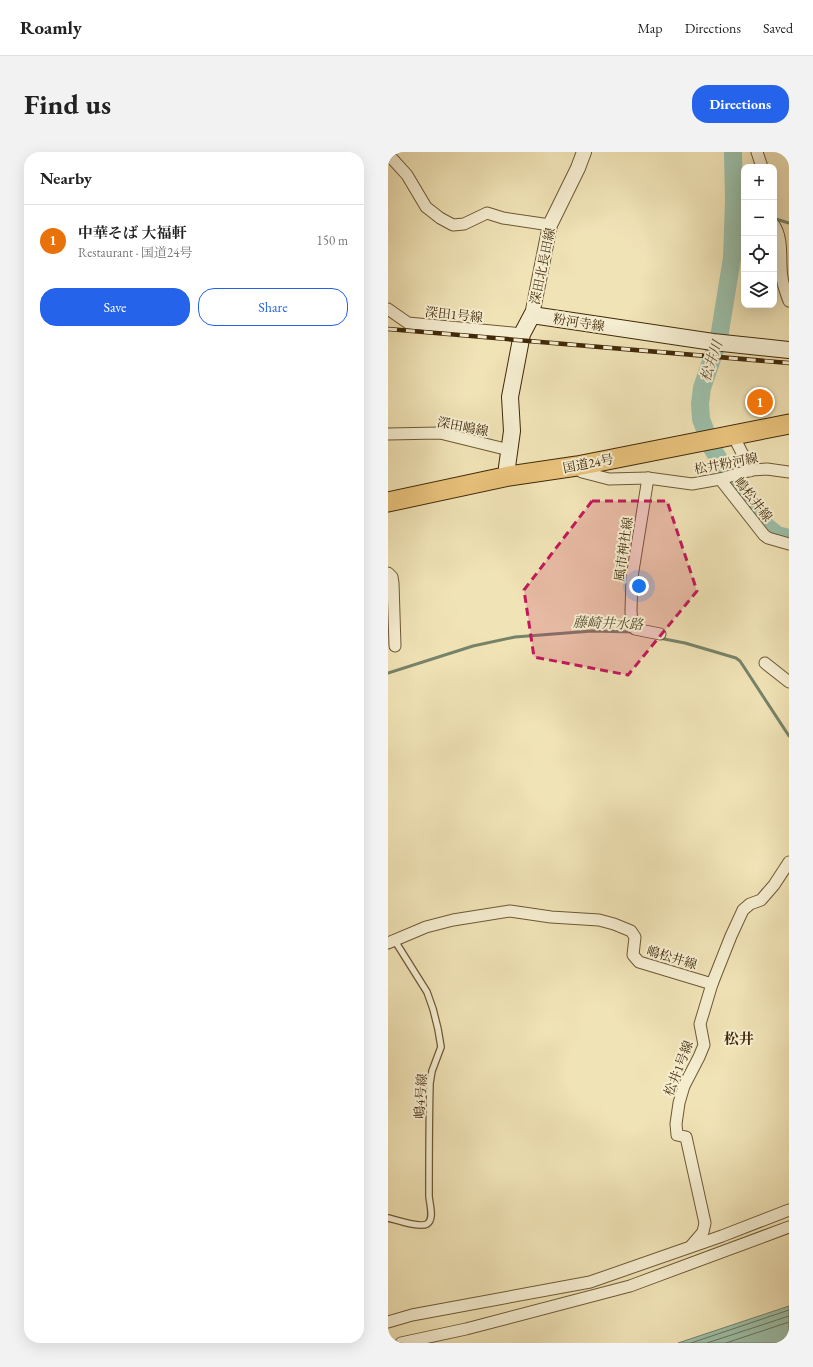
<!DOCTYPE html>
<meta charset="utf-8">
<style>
:root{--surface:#fff;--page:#f2f2f2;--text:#222;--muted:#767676;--line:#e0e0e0;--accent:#2563eb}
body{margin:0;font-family:"EB Garamond","Noto Serif JP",serif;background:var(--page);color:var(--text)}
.controls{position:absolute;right:12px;top:12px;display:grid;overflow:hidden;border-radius:8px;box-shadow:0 4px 16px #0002}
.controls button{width:36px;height:36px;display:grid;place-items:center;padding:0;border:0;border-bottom:1px solid var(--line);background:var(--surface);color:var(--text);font:20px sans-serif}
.you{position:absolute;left:251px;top:434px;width:14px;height:14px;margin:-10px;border:3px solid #fff;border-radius:50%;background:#1a73e8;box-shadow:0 0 0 6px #1a73e833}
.badge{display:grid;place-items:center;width:26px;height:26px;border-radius:50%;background:var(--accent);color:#fff;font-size:13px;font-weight:700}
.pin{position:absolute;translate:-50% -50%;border:2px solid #fff;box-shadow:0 1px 4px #0006}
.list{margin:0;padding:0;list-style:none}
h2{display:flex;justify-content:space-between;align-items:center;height:52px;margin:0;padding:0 16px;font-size:17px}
h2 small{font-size:13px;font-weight:400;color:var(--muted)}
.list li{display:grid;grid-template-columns:26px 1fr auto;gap:12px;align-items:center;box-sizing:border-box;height:72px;padding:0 16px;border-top:1px solid var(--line)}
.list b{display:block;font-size:15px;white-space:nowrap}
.list p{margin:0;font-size:13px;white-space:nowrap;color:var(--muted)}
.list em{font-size:13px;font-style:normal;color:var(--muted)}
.actions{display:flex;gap:8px;padding:12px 16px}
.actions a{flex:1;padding:9px 0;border:1px solid var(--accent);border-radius:16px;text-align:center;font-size:14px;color:var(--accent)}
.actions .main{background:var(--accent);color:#fff}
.icon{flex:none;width:22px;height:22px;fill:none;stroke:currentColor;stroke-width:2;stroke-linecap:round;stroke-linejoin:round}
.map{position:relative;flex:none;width:401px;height:1191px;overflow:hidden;border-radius:16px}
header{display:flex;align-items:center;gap:24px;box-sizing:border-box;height:56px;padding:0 20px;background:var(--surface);border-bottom:1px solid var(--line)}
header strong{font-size:19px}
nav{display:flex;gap:22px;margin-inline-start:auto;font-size:14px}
.intro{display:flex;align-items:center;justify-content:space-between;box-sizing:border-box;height:96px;padding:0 24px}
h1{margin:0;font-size:28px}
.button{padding:10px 18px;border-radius:16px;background:var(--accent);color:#fff;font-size:14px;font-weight:700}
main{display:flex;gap:24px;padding:0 24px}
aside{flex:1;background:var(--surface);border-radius:16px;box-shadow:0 4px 16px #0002}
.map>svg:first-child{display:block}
.water{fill:#9bbfa9;stroke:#778369}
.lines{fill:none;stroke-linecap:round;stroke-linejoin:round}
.shore{stroke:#6e7459;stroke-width:1}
.stream{stroke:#778369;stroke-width:3}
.river{stroke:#9bbfa9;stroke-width:18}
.building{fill:#dba084;stroke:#412909}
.service-casing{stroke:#6d5834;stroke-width:8}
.minor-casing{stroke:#6d5834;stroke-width:13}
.tertiary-casing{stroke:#6d5834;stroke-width:16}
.secondary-casing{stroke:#412909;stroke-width:18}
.trunk-casing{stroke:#412909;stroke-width:21}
.service{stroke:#f5edd0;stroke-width:5.5}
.minor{stroke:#f5edd0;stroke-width:11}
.tertiary{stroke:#f5edd0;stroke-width:14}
.secondary{stroke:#f5edd0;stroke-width:16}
.trunk{stroke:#e8c27b;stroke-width:19}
.rail-casing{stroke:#412909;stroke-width:4.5}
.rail{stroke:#f5edd0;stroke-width:3;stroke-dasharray:9;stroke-linecap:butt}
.marked{fill:#c2185b;fill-opacity:0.2;stroke:#c2185b;stroke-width:3;stroke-dasharray:8 5;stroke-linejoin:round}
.labels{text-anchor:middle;stroke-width:4;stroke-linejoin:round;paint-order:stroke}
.street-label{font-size:13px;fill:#412909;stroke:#f5edd0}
.water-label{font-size:14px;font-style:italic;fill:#584e31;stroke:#f5edd0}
.quarter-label{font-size:15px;font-weight:bold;fill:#412909;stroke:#f5edd0}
</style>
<header>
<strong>Roamly</strong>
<nav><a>Map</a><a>Directions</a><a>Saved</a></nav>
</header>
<div class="intro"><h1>Find us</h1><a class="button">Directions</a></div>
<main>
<aside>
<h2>Nearby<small></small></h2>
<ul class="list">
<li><span class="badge" style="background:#e8710a">1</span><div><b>中華そば 大福軒</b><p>Restaurant · 国道24号</p></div><em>150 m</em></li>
</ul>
<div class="actions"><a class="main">Save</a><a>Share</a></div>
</aside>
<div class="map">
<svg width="401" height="1191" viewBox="0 0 401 1191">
<rect width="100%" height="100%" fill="#f0e3b6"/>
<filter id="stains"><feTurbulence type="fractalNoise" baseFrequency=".005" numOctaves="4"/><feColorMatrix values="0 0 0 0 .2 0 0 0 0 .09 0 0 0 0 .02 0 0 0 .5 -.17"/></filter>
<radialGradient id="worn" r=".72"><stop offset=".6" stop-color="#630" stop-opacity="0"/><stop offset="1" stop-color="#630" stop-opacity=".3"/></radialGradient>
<path class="water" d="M401,1154V1191H290Z"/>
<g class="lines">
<g class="shore">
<path d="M303,1191L401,1158"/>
<path d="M319,1191L401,1164"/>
<path d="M338,1191L401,1170"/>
</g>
<g class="stream">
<path d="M388,67L401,71"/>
<path d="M271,486L297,491L348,506L352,509L401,584"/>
<path d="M0,521L85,494L127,485L204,479L246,480"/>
</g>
<path class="river" d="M345,0L346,49L344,106L331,186L314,236L312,252L313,267L324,296L350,338L372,369L389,383L401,386"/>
</g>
<path class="building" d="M377,239L381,259L368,261L364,242Z"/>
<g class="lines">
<defs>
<path id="service" d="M0,1066C8,1068 32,1076 39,1072C47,1067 41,1051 41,1043C41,1006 41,968 42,931L44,919L53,895L50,877L45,857L39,840L7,789"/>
<g id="minor">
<path d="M369,0L374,15"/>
<path d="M0,2L19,23L38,55L52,66L65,73L76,72L99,61L115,66L162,73"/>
<path d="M386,73C396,89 391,107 394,125C395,134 398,141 401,149"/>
<path d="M0,157L20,171L134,182"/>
<path d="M0,282L52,281L121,298"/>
<path d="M345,283L359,311L362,319"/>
<path d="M189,314L194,320L221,327L260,326L304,332L332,327L363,318L379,317L401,320"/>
<path d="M260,326L244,425L243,459L244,473L247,477L272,482"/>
<path d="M332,327L376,383L380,386L401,392"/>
<path d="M0,421L4,425L5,431L7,494"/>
<path d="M377,511L401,530"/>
<path d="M0,791L38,775L65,768L122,759L163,765L211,768L226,772L243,779L247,785L245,803L251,810L324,832L343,784L355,758L362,752L373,748L386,733L401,710"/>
<path d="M303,1094L315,1080L317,1071L298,985L289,983L288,972L291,951L296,934L311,905L316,893L312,872L324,832"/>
<path d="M0,1170L24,1163L202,1130L334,1084L401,1058"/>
<path d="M13,1191L78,1177L242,1134L401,1075"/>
</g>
<path id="tertiary" d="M144,163L162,73L190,16L196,0"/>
<path id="secondary" d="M121,324L119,315L124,279L122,245L134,182L144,163L325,190L401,198"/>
<path id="trunk" d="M0,350L121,324L189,314L401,272"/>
</defs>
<use href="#service" class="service-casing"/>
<use href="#minor" class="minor-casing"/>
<use href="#tertiary" class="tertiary-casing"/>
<use href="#secondary" class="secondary-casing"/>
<use href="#trunk" class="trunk-casing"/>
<use href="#service" class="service"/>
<use href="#minor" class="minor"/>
<use href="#tertiary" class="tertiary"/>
<use href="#secondary" class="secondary"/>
<use href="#trunk" class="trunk"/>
<defs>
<path id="rail" d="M0,177L401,211"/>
</defs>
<use href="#rail" class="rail-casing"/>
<use href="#rail" class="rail"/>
</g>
<path class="marked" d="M204,349H279L309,439L240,523L146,505L136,438Z"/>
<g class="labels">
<g class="street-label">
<text transform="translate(154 114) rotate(-78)" y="5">深田北長田線</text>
<text transform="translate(66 162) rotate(6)" y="5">深田1号線</text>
<text transform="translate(191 170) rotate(9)" y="5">粉河寺線</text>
<text transform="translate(75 274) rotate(11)" y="5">深田嶋線</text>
<text transform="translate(200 311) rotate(-11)" y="5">国道24号</text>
<text transform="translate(338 311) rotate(-11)" y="5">松井粉河線</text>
<text transform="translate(366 347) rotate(52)" y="5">嶋松井線</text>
<text transform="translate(235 397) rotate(-82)" y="5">風市神社線</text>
<text transform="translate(284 805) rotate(17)" y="5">嶋松井線</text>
<text transform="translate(290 916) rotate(-69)" y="5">松井1号線</text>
<text transform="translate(32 944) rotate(-86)" y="5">嶋4号線</text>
</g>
<g class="water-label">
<text transform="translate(323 209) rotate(-72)" y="5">松井川</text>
<text transform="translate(220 471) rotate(2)" y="5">藤崎井水路</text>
</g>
<g class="quarter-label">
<text x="351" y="892">松井</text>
</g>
</g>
<rect width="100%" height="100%" filter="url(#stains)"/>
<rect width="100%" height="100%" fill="url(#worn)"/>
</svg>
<div class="controls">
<button>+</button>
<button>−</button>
<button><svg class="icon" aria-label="locate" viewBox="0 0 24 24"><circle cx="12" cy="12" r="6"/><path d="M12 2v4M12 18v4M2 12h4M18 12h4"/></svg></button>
<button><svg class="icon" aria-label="layers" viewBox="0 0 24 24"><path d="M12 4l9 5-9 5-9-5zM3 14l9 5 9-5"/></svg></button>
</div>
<div class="you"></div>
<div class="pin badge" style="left:372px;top:250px;background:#e8710a">1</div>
</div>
</main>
